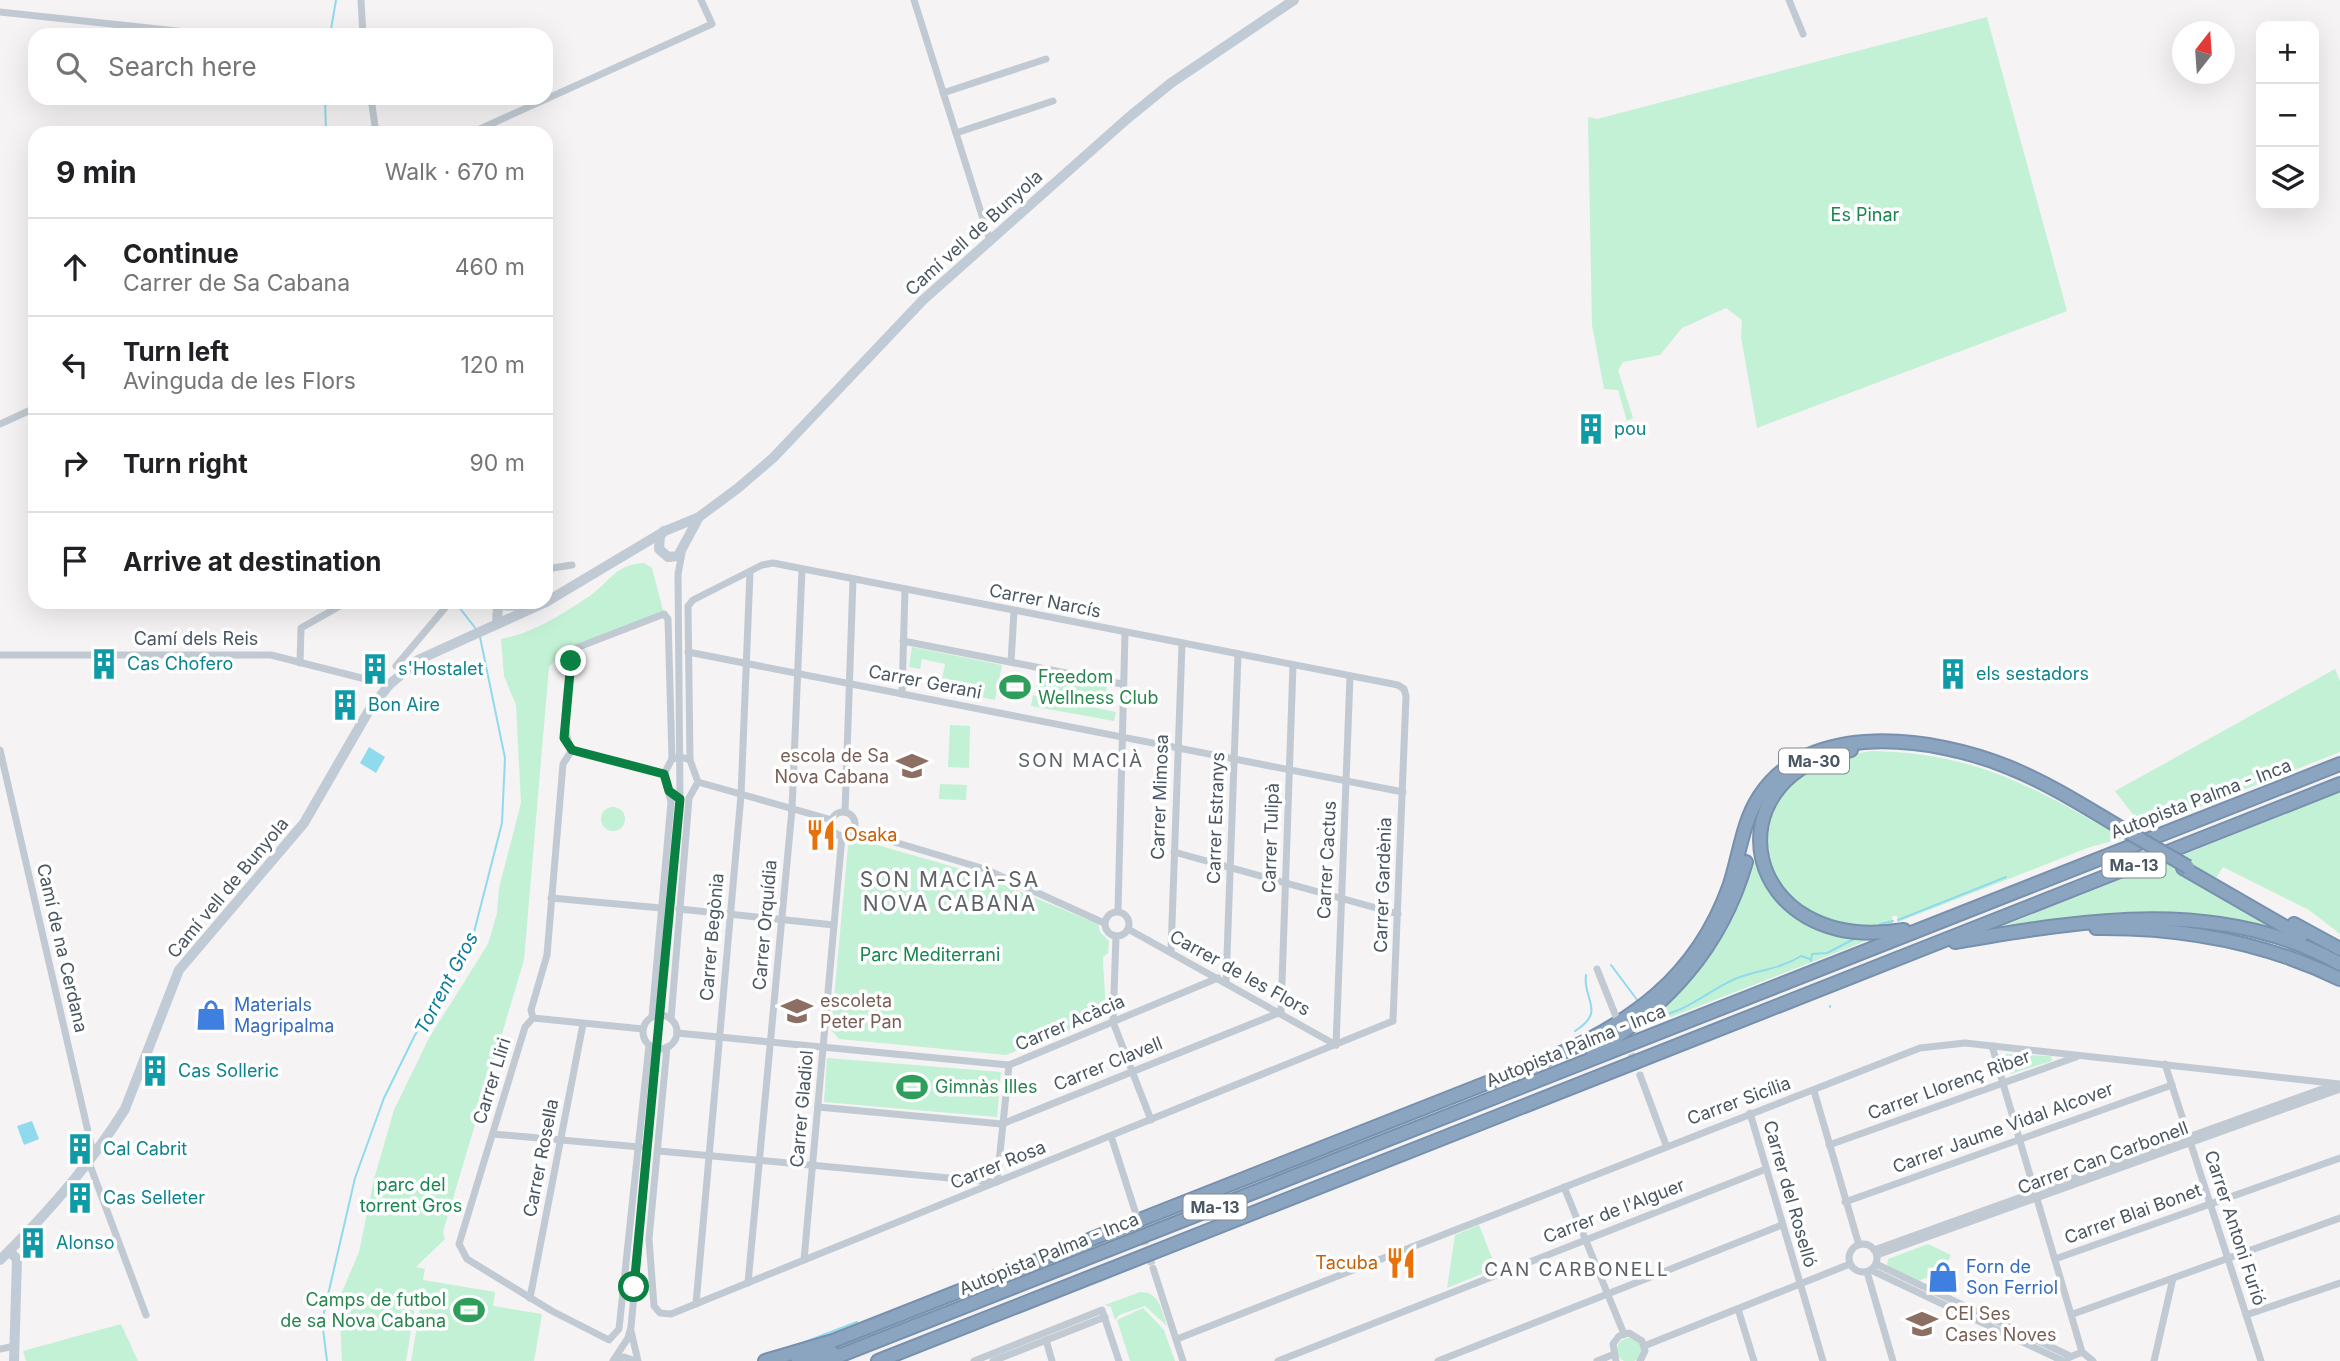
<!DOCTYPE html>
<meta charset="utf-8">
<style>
:root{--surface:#fff;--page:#f6f6f6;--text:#202124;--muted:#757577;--line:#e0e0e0}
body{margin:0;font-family:Inter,sans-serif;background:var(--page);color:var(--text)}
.controls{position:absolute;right:21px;top:21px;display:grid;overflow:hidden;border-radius:14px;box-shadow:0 7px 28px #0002}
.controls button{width:63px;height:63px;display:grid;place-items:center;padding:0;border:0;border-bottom:2px solid var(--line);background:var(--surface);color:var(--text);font:35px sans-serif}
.compass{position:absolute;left:2172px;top:21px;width:63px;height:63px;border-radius:50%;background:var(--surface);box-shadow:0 7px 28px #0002;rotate:17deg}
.stop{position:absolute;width:21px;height:21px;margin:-16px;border:5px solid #0b8043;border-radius:50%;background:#fff}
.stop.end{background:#0b8043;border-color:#fff;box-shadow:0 2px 7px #0008}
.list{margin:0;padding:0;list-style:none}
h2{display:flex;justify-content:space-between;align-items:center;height:91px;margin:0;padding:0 28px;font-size:30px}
h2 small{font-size:23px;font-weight:400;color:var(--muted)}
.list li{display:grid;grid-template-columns:46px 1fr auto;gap:21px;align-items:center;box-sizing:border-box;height:98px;padding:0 28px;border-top:2px solid var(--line)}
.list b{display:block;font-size:26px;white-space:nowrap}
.list p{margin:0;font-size:23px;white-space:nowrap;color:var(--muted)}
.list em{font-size:23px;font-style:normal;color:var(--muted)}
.icon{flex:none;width:38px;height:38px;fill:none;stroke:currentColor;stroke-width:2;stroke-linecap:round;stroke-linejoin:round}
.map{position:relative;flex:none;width:2340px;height:1361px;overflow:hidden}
.search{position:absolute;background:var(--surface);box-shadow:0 7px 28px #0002;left:28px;top:28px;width:525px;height:77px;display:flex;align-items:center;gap:18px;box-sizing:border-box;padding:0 24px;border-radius:21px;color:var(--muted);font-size:26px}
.panel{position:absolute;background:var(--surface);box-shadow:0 7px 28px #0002;left:28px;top:126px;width:525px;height:483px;border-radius:21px}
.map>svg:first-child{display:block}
.green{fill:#c3f1d5}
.water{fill:#90daee}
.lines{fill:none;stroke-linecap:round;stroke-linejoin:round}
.stream{stroke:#90daee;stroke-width:2}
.street-tunnel{stroke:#caccce;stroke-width:7;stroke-dasharray:7 3.5;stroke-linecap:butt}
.highway-casing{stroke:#7690ad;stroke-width:16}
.street{stroke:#c1cad2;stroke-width:7}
.secondary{stroke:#c1cbd6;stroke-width:10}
.highway{stroke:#8ba5c1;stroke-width:12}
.highway-bridge-casing{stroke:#7690ad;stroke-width:16;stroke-linecap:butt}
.highway-bridge{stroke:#8ba5c1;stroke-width:12}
.route{stroke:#0b8043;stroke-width:9}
.labels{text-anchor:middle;stroke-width:7;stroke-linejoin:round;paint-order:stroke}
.shield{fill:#fff;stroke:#808990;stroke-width:2}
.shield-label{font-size:16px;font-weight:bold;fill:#4a5661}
.park-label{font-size:18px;fill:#17864f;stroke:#fff}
.street-label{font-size:18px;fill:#4a5661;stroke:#fff}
.culture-label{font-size:18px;fill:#0d838f;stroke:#fff;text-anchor:start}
.leisure-label{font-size:18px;fill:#27864d;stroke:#fff;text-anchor:start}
.education-label{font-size:18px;fill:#785e54;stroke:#fff;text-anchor:start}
.food-label{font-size:18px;fill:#c56008;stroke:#fff;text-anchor:start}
.shop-label{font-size:18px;fill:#366cbe;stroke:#fff;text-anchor:start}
.neighbourhood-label{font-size:19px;letter-spacing:2px;fill:#5f6368;stroke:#fff}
.water-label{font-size:19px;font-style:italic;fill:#0c7c9b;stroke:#fff}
.quarter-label{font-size:21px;letter-spacing:2px;fill:#5f6368;stroke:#fff}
</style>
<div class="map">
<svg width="2340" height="1361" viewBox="0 0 2340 1361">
<rect width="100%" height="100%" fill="#f5f3f3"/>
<g class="green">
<path d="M1987,17L2067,311L1757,428L1741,337L1742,320L1726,308L1682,328L1660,355L1623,362L1618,370L1633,418L1627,421L1618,390L1604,389L1592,325L1588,117L1597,119Z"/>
<path d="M644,563L652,568L664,614L566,649L549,667L524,960L443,1232L445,1239L416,1267L425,1269L423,1280L495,1292L493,1306L542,1314L534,1361H411L422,1297L411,1294L414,1313L406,1361H342L339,1299L359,1252L374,1179L394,1110L429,1038L488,944L497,913L499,888L521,803L516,705L504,676L501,639C531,634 559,616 585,599C610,584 612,565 644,563Z"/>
<path d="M912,647L1002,665L995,700L940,689L945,664L922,659L920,669L909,667Z"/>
<path d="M2335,669L2340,681V752L2144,829L2115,791Z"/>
<path d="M1039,673L1107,685L1104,706L1035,693Z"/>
<path d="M1033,695L1116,712L1114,721L1031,706Z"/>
<path d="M950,725L970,726L969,768L948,767Z"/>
<path d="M1872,751C1977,753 2035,788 2123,838L2090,847L1898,922L1897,916H1892L1893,924C1872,930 1857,927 1836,922C1766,905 1740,826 1797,776C1811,764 1854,753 1872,751Z"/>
<path d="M940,784L967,785L966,800L939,799Z"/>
<path d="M2340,792V934L2309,910L2223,867L2216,878L2178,857Z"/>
<circle cx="613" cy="819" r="12"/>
<path d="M859,836L873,839L877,845L975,873L1098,924L1100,932L1109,941L1108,953L1103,957C1103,978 1107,997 1104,1017L1006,1055L839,1039L831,1030L848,846Z"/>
<path d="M1751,862H1758C1774,914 1824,938 1876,937L1630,1033C1664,1006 1699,978 1719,938C1731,914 1740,887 1751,862Z"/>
<path d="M2164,862L2276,929C2216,917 2154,910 2093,915C2071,917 2014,931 1998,928Z"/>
<path d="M2005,1054L2051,1056L2052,1061L2010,1074Z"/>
<path d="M827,1058L1001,1072L997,1117L824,1102Z"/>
<path d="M1479,1225L1496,1268L1447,1288L1455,1235Z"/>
<path d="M1928,1244L1951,1255L1937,1283L1926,1278L1918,1281L1887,1267L1888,1259Z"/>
<path d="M1140,1292C1160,1292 1162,1311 1167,1326L1145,1306L1119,1315L1115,1320L1111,1307L1105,1305Z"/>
<path d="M1143,1308L1164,1330L1175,1361H1130L1117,1320Z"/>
<path d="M121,1324L138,1361H26L23,1351Z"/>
<circle cx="1629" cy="1350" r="12"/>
</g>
<g class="water">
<path d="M369,747L385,757L376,773L360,763Z"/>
<path d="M32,1121L39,1139L24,1145L17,1126Z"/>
</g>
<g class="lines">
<g class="stream">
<path d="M330,35L336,0"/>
<path d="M325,98L326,133"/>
<path d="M455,602L476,629"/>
<path d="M1898,920L2006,877"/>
<path d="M1880,924L1893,921"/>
<path d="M1811,961L1812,954L1827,953L1854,939"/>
<path d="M1611,965L1638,1001"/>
<path d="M1830,1006V1007"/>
<path d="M1657,1016C1685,1013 1709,990 1735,979C1757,970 1781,969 1801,956L1810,959"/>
<path d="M1575,1031C1607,1011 1582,999 1586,975"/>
<path d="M797,1345L857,1322"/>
<path d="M327,1361L322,1321L355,1178L384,1098L414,1037L473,936L502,823L505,758L480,637"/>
</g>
<g class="street-tunnel">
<path d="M1627,1044L1640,1075"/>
<path d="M1137,1218L1153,1268"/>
</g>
<defs>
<g id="highway">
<path d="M1851,750C1707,775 1741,957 1904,930"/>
<path d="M2183,868L2301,936"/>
<path d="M2294,924L2340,949"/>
<path d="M2096,928C2181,927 2264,942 2340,979"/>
<path d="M1955,942C2083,920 2221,896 2340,964"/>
<path d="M1593,1052C1668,1006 1721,948 1746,862"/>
<path d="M765,1361L833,1341L1545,1060C1631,1024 1696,978 1729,887C1739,858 1742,823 1759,797C1808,719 1935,737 2008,767C2048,783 2084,806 2121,828"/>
<path d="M798,1361L833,1353"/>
<path d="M826,1361L2340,764"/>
<path d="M878,1361L2340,784"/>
</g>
</defs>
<use href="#highway" class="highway-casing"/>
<g class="street">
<path d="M361,0L363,35"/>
<path d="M914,0L990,241"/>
<path d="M1789,0L1803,34"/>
<path d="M0,12L214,35"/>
<path d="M943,93L1046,59"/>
<path d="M371,98L376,133"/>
<path d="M471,133L712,24L701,0"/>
<path d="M956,133L1053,101"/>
<path d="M546,346L549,349"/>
<path d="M0,424L35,408"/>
<path d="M546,569L572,565"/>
<path d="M903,641L1122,684"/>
<path d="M688,652L1403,792"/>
<path d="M0,655H271L389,685"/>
<path d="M1011,662L1014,611"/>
<path d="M300,663L301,628L347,602"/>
<path d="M396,666L450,602"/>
<path d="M902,694L905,589"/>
<path d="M0,750L93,1153"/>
<path d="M572,750L563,764L547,955L531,1010L533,1018L525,1027L459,1244L467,1259L552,1311L609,1340L619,1329L649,1045"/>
<path d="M572,750C559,730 568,671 576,648L664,614L668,619L672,759"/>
<path d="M572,750L664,774"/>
<path d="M698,782L832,820"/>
<circle cx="843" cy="824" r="12"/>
<path d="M845,812L853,579"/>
<path d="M854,830L985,869L1104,923"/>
<path d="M1174,852L1398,914"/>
<path d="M551,898L661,908"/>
<path d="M679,909L834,925"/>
<path d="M1118,911L1125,633"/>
<circle cx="1117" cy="924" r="12"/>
<path d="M1128,929L1336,1045"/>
<path d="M1116,936L1113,1022L1151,1120"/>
<path d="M1171,951L1182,644"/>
<path d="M1597,969L1617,1019"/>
<path d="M1226,983L1238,654"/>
<circle cx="660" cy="1032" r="17"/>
<path d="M652,1017L671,802L664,774L672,759L681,757L690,760L698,782L689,798L671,1019"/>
<path d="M533,1018L643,1029"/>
<path d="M677,1033L1009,1065L1218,978"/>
<path d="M1336,1045L1350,676"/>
<path d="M1992,1046L2082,1352"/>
<path d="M667,1047L649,1239L654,1306L660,1313L671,1314L1393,1021L1406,696L1404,689L1398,685L773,563L762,565L693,600L688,606L690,760"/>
<path d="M2165,1064L2261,1361"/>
<path d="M1640,1075L1666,1145"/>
<path d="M1814,1091L1859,1245"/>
<path d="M818,1107L1002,1124L1281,1012L1293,665"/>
<path d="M1750,1113L1823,1361"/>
<path d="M493,1134L640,1147"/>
<path d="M1111,1136L1136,1214"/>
<path d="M1829,1145L2076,1057"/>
<path d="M659,1151L992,1182"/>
<path d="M88,1160L146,1315"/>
<path d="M997,1182L1009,1065"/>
<path d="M1564,1187L1624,1334"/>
<path d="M1845,1202L2172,1085"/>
<circle cx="1863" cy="1258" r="14"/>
<path d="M1874,1250L2333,1085"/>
<path d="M1877,1255L2340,1089"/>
<path d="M2055,1259L2340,1158"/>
<path d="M804,1260L842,836"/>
<path d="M1876,1264L2070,1356"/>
<path d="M1153,1268L1183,1361"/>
<path d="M1871,1270L2063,1361"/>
<path d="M1867,1272L1893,1361"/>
<path d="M748,1283L792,809L802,569"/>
<path d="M530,1298L583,1024"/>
<path d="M696,1304L741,795L750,572"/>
<path d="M1738,1309L1754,1361"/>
<path d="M2073,1314L2340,1218"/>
<path d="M2246,1315L2340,1283"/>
<path d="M631,1331L638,1361"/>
<path d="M1177,1339L1920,1048L1965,1043L2340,1084"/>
<path d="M1046,1340L1052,1361"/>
<path d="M1644,1346L1850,1264"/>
<path d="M0,1349L15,1346"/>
<path d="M2068,1358L2082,1352L2093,1361"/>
<path d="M613,1361L628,1338L631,1327L680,799L678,574L682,553"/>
<path d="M614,1361L624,1357L636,1361"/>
<path d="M974,1361L1102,1310L1119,1361"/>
<path d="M993,1361L1105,1317"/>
<path d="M1278,1361L1766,1169"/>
<path d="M1438,1361L1782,1225"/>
<path d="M1597,1361L1612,1355"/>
<path d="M1616,1361L1613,1344L1619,1336L1629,1333L1642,1341L1645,1351L1640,1361"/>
<path d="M2154,1361L2173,1278"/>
</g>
<g class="secondary">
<path d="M664,531L660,536L659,549L668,557L678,556L699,517"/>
<path d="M546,602L665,531L699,517L738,488L773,458L923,300L1128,118L1171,83L1294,0"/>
<path d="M497,624L498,605L517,606L527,602"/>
<path d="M9,1251L17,1259L14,1361"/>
<path d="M0,1260C47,1214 90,1165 125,1109L179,970L304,823L368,712L389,685L418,660L546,602"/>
</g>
<use href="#highway" class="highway"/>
<defs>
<path id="highway-bridge" d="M2121,828L2188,867"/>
</defs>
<use href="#highway-bridge" class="highway-bridge-casing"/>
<use href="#highway-bridge" class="highway-bridge"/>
</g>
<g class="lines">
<path class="route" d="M571,661L564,738L572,750L664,774L669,791L680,799L634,1287"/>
</g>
<defs>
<symbol id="building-bare" viewBox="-9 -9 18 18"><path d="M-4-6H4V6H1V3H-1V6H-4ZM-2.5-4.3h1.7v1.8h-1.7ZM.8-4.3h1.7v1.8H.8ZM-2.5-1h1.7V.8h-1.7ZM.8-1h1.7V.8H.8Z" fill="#0f9aa8" stroke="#fff" stroke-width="2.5" paint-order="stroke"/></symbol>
<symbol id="stadium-bare" viewBox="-9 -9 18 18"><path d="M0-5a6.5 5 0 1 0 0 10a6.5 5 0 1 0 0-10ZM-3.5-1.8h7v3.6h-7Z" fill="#2e9e5b" stroke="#fff" stroke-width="2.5" paint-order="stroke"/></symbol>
<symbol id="school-bare" viewBox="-9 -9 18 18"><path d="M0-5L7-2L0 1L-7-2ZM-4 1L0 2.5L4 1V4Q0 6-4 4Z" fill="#8d6e63" stroke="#fff" stroke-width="2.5" paint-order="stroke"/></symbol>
<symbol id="restaurant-bare" viewBox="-9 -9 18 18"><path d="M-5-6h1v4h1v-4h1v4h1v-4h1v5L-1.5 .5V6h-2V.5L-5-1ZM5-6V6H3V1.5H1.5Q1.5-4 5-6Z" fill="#e8710a" stroke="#fff" stroke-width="2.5" paint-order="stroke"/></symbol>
<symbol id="shop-bare" viewBox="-9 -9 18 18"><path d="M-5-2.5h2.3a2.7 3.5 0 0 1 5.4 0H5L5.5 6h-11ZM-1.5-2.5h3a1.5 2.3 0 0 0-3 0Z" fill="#3f7fe0" stroke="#fff" stroke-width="2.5" paint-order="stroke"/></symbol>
</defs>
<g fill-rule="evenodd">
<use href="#building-bare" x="1569" y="407" width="44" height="44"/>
<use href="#building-bare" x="82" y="642" width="44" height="44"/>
<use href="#building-bare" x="353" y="647" width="44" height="44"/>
<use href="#building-bare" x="1931" y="652" width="44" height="44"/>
<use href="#stadium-bare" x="993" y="665" width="44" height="44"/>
<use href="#building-bare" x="323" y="683" width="44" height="44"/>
<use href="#school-bare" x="890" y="744" width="44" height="44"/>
<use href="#restaurant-bare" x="799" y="813" width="44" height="44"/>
<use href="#school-bare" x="775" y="989" width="44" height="44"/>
<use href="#shop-bare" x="189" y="993" width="44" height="44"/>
<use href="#building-bare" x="133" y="1049" width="44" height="44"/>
<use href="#stadium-bare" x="890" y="1065" width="44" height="44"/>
<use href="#building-bare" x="58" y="1127" width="44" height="44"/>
<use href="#building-bare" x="58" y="1176" width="44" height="44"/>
<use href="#building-bare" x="11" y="1221" width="44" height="44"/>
<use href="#restaurant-bare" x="1379" y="1241" width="44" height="44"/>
<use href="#shop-bare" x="1921" y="1255" width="44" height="44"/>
<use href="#stadium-bare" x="447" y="1288" width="44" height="44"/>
<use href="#school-bare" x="1900" y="1302" width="44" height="44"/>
</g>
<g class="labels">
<g class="shield">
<rect x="1779" y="748.5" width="70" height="25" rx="5"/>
<rect x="2102.5" y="852.5" width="63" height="25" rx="5"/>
<rect x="1183.5" y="1194.5" width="63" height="25" rx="5"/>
</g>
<g class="shield-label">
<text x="1814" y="767">Ma-30</text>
<text x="2134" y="871">Ma-13</text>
<text x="1215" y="1213">Ma-13</text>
</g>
<g class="park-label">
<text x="1865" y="221">Es Pinar</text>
<text x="930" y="961">Parc Mediterrani</text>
<text x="411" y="1191">parc del<tspan x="411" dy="21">torrent Gros</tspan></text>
</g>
<g class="street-label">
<text transform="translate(974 233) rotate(-42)" y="6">Camí vell de Bunyola</text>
<text transform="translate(1045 601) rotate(11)" y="6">Carrer Narcís</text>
<text x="196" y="645">Camí dels Reis</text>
<text transform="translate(925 682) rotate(11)" y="6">Carrer Gerani</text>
<text transform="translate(1160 797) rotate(-88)" y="6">Carrer Mimosa</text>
<text transform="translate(2201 799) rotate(-21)" y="6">Autopista Palma - Inca</text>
<text transform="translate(1216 818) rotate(-88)" y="6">Carrer Estranys</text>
<text transform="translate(1271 838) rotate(-88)" y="6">Carrer Tulipà</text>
<text transform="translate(1327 860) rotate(-87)" y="6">Carrer Cactus</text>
<text transform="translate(1383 885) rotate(-88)" y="6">Carrer Gardènia</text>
<text transform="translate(228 888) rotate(-50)" y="6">Camí vell de Bunyola</text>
<text transform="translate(765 925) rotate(-85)" y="6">Carrer Orquídia</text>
<text transform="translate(712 937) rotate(-85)" y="6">Carrer Begònia</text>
<text transform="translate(62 948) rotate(77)" y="6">Camí de na Cerdana</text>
<text transform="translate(1240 973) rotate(29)" y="6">Carrer de les Flors</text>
<text transform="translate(1070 1023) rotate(-23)" y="6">Carrer Acàcia</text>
<text transform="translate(1576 1046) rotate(-22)" y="6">Autopista Palma - Inca</text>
<text transform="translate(1108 1064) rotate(-22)" y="6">Carrer Clavell</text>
<text transform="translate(492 1081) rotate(-73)" y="6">Carrer Lliri</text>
<text transform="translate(1949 1085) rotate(-20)" y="6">Carrer Llorenç Riber</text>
<text transform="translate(1739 1101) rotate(-20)" y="6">Carrer Sicília</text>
<text transform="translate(802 1109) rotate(-85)" y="6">Carrer Gladiol</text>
<text transform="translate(2003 1128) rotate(-20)" y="6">Carrer Jaume Vidal Alcover</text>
<text transform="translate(541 1158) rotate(-79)" y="6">Carrer Rosella</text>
<text transform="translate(2103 1158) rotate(-20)" y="6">Carrer Can Carbonell</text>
<text transform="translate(998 1165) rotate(-22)" y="6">Carrer Rosa</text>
<text transform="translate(1790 1194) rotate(74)" y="6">Carrer del Roselló</text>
<text transform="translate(1614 1211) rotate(-21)" y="6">Carrer de l'Alguer</text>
<text transform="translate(2133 1214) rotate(-20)" y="6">Carrer Blai Bonet</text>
<text transform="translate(2235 1228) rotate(72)" y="6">Carrer Antoni Furió</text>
<text transform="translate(1049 1254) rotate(-22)" y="6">Autopista Palma - Inca</text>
</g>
<g class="culture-label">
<text x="1614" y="435">pou</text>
<text x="127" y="670">Cas Chofero</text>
<text x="398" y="675">s'Hostalet</text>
<text x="1976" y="680">els sestadors</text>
<text x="368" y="711">Bon Aire</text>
<text x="178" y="1077">Cas Solleric</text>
<text x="103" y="1155">Cal Cabrit</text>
<text x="103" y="1204">Cas Selleter</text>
<text x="56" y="1249">Alonso</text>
</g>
<g class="leisure-label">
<text x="1038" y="683">Freedom<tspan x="1038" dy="21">Wellness Club</tspan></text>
<text x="935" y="1093">Gimnàs Illes</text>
<text x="446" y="1306" text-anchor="end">Camps de futbol<tspan x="446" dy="21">de sa Nova Cabana</tspan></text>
</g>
<g class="education-label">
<text x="889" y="762" text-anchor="end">escola de Sa<tspan x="889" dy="21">Nova Cabana</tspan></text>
<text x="820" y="1007">escoleta<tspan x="820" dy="21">Peter Pan</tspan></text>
<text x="1945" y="1320">CEI Ses<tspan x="1945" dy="21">Cases Noves</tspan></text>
</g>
<g class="food-label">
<text x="844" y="841">Osaka</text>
<text x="1378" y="1269" text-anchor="end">Tacuba</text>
</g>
<g class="shop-label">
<text x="234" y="1011">Materials<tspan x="234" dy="21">Magripalma</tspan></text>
<text x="1966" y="1273">Forn de<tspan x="1966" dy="21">Son Ferriol</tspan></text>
</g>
<g class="neighbourhood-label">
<text x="1081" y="767">SON MACIÀ</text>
<text x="1577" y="1276">CAN CARBONELL</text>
</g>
<g class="water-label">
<text transform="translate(446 983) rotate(-62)" y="7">Torrent Gros</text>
</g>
<g class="quarter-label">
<text x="950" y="887">SON MACIÀ-SA<tspan x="950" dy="24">NOVA CABANA</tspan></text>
</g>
</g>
</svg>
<div class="controls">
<button>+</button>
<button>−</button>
<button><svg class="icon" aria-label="layers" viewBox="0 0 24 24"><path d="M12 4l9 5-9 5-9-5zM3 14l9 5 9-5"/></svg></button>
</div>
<svg class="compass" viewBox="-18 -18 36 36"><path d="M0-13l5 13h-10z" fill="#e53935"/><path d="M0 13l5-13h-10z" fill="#757577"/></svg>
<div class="stop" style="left:634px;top:1287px"></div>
<div class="stop end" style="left:571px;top:661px"></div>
<div class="search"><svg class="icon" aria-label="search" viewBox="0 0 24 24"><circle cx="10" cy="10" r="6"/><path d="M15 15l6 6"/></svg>Search here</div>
<section class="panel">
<h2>9 min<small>Walk · 670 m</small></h2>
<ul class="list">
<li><svg class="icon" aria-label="ahead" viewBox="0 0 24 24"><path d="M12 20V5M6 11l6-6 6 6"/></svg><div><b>Continue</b><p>Carrer de Sa Cabana</p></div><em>460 m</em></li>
<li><svg class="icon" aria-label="left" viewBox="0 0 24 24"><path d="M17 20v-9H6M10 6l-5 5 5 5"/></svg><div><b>Turn left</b><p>Avinguda de les Flors</p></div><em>120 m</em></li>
<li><svg class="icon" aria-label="right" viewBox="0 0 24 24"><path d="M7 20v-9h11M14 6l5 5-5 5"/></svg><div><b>Turn right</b></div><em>90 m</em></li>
<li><svg class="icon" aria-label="arrive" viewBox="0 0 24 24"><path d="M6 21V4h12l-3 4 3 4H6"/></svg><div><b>Arrive at destination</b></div></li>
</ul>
</section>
</div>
